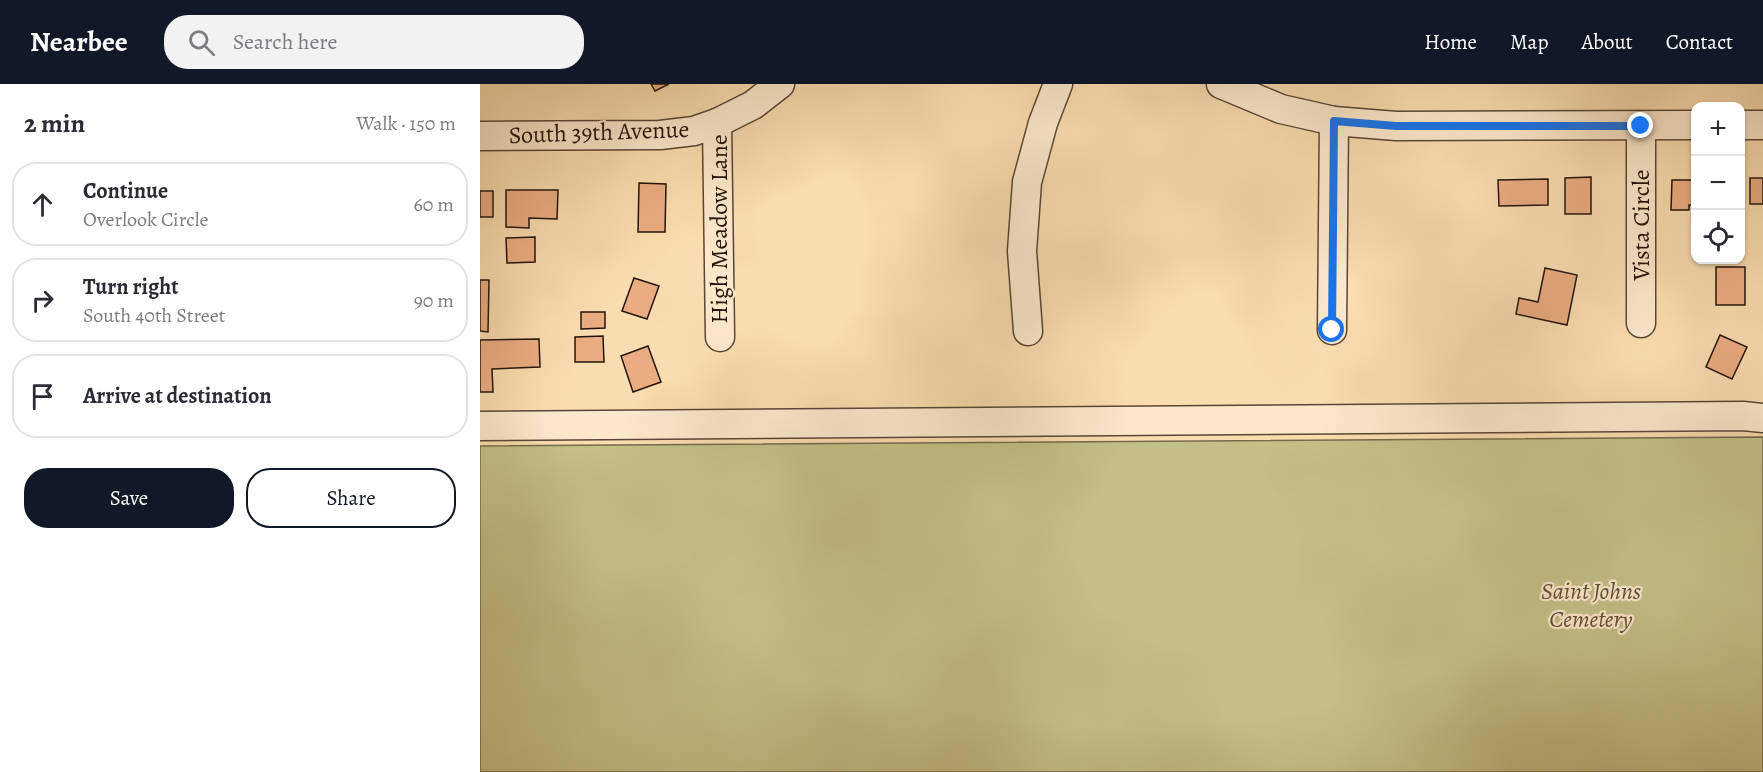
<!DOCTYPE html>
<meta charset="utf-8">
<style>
:root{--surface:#fff;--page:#f2f2f3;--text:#2b2b33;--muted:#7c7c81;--line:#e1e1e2;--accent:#111827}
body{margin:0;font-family:Alegreya,serif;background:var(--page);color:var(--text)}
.controls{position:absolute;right:18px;top:18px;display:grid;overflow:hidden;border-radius:12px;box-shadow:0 2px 4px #0004}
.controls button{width:54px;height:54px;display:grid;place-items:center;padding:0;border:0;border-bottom:2px solid var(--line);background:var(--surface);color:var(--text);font:30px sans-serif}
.stop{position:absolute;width:18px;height:18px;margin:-14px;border:4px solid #1a73e8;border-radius:50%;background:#fff}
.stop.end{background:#1a73e8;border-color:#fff;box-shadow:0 2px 6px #0008}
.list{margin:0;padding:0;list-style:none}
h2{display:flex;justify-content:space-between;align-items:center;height:78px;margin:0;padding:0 24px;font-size:26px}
h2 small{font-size:20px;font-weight:400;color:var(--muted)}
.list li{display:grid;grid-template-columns:39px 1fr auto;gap:18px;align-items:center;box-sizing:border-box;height:84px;margin:0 12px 12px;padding:0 12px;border:2px solid var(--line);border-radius:24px}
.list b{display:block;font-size:22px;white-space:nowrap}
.list p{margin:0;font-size:20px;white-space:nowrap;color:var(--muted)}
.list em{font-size:20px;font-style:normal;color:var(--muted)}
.actions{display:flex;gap:12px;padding:18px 24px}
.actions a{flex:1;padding:14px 0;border:2px solid var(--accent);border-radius:24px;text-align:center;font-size:21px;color:var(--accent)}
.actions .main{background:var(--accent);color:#fff}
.icon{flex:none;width:33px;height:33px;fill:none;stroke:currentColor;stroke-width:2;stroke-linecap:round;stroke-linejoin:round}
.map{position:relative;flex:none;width:1283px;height:688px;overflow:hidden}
header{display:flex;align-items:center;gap:36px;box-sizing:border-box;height:84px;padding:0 30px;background:var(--accent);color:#fff}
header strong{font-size:28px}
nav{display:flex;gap:33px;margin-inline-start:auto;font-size:21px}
.search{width:420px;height:54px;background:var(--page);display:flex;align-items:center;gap:15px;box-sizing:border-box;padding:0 21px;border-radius:24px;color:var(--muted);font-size:22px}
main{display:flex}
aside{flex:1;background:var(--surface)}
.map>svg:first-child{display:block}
.green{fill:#c3bf87;stroke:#746a4a;stroke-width:1.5}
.building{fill:#eaad82;stroke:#24140c;stroke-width:1.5}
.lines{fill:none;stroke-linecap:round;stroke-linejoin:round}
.minor-casing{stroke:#594635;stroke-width:31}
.minor{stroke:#fbe8cb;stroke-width:28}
.route{stroke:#1a73e8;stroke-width:8}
.labels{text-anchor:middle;stroke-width:4.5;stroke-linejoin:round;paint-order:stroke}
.street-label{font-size:24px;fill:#24140c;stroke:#fbe8cb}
.park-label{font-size:24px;font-style:italic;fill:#5c5037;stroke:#fbe8cb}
</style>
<header>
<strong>Nearbee</strong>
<div class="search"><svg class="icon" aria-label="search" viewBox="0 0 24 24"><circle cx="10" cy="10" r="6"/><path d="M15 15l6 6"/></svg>Search here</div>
<nav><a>Home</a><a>Map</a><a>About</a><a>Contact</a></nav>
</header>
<main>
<aside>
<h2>2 min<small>Walk · 150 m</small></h2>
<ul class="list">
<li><svg class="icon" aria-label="ahead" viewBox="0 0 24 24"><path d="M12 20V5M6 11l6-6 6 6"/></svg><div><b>Continue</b><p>Overlook Circle</p></div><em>60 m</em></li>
<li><svg class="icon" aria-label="right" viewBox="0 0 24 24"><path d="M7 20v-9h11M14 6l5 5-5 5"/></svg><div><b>Turn right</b><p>South 40th Street</p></div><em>90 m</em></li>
<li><svg class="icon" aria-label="arrive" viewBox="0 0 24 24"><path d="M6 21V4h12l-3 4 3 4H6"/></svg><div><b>Arrive at destination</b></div></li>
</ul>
<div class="actions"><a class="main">Save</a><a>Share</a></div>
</aside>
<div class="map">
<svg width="1283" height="688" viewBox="0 0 1283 688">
<rect width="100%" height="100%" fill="#f9dcaf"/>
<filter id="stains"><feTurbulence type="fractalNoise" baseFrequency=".00333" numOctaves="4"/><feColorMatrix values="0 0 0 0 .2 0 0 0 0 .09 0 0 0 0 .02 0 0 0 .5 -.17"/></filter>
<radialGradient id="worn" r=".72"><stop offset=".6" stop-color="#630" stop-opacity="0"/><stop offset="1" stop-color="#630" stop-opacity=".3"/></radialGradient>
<path class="green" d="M1283,353V688H0V362Z"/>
<g class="building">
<path d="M171,0H189L175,7Z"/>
<path d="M1111,93V130H1085V94Z"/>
<rect x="1270" y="94" width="13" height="26"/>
<path d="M1068,95V121L1019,122L1018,96Z"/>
<path d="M1192,96H1216V121H1209V126H1191Z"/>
<path d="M159,99L186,100L185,148H158Z"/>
<path d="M26,106H78L77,135L49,134V144L26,143Z"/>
<rect x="0" y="107" width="13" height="26"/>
<path d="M55,153V178L27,179L26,154Z"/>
<rect x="1236" y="183" width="29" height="38"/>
<path d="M1065,184L1097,191L1087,241L1036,230L1039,214L1058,218Z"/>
<path d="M154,194L179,202L167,235L142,227Z"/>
<path d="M0,196H9L8,248L0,247Z"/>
<path d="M101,228H125V244L101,245Z"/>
<path d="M1240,251L1267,263L1252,295L1226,283Z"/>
<path d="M123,252L124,278H95V253Z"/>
<path d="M59,255L60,283L12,285L13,308H0V256Z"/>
<path d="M168,262L181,298L153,308L141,272Z"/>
</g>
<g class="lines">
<defs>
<g id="minor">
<path d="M741,0L801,25L854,37L916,42L1216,41"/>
<path d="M237,39L240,253"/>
<path d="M1260,41H1283"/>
<path d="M1161,42V239"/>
<path d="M0,52L180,51L214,47L237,39L273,21L300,0"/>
<path d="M852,246L854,37"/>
<path d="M548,247L542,167L547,98L563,39L578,0"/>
<path d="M0,342L1263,332L1283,334"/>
</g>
</defs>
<use href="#minor" class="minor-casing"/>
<use href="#minor" class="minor"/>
</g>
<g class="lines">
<path class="route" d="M852,246L854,37L916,42H1161"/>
</g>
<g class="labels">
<g class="street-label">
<text transform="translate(119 48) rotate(-2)" y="8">South 39th Avenue</text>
<text transform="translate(1161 141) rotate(-90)" y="8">Vista Circle</text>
<text transform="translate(239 145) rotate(-90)" y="8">High Meadow Lane</text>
</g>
<g class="park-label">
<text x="1111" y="515">Saint Johns<tspan x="1111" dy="28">Cemetery</tspan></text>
</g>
</g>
<rect width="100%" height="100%" filter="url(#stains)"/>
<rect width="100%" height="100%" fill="url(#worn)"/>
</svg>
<div class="controls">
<button>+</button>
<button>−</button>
<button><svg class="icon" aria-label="locate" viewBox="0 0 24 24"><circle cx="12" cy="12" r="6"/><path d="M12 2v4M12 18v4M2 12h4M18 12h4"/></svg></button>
</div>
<div class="stop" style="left:852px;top:246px"></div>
<div class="stop end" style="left:1161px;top:42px"></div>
</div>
</main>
